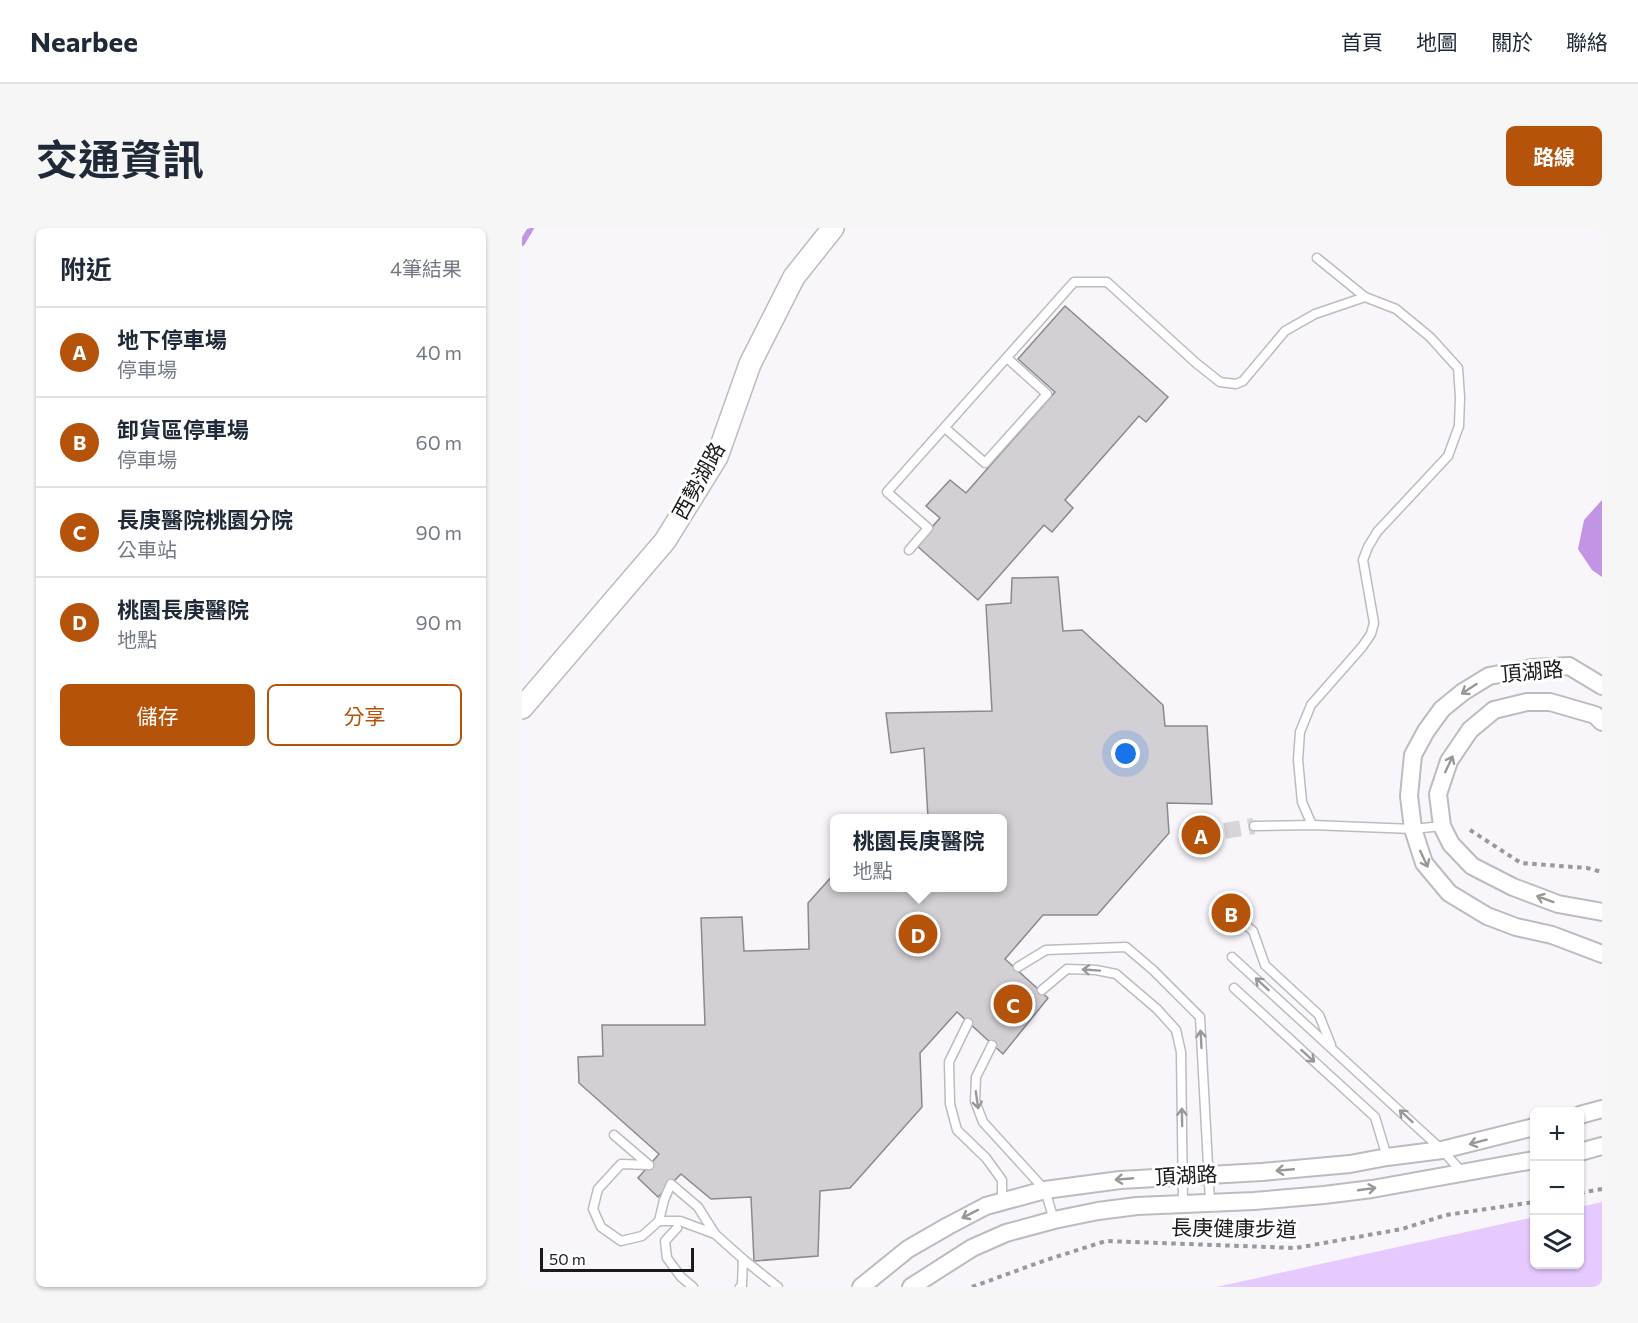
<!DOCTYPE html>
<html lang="zh-TW">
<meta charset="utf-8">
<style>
:root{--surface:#fff;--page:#f6f6f7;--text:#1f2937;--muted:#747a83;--line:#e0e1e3;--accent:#b45309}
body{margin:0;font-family:Commissioner,"Noto Sans TC",sans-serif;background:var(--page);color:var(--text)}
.controls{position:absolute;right:18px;bottom:18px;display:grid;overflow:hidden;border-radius:9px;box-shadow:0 2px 4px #0004}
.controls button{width:54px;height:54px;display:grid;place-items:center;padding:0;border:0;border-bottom:2px solid var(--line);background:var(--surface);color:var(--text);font:30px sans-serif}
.scale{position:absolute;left:18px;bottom:15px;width:154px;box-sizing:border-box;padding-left:6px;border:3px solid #1a191b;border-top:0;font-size:16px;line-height:21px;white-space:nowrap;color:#1a191b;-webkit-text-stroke:4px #fff;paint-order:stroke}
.you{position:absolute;left:604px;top:526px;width:21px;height:21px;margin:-15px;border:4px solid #fff;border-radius:50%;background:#1a73e8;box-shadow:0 0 0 9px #1a73e833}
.badge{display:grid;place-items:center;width:39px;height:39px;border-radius:50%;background:var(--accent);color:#fff;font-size:20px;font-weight:700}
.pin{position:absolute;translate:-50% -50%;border:3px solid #fff;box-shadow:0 2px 6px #0006}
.popup{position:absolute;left:308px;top:586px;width:177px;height:78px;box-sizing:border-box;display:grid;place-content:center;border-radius:9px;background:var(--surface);filter:drop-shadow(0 2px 4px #0005);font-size:20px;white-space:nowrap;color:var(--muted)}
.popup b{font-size:22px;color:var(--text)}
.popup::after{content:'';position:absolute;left:50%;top:100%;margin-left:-12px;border:12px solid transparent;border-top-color:var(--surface)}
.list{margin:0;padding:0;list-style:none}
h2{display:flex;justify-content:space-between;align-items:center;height:78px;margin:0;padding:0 24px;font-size:26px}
h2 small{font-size:20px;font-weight:400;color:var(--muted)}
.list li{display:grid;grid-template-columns:39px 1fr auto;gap:18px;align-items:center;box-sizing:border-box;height:90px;padding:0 24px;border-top:2px solid var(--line)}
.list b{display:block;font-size:22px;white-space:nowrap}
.list p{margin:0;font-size:20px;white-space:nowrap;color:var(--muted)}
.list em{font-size:20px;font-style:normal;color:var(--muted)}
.actions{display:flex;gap:12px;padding:18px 24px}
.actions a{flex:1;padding:14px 0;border:2px solid var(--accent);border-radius:9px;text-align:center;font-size:21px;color:var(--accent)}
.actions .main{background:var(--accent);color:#fff}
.icon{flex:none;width:33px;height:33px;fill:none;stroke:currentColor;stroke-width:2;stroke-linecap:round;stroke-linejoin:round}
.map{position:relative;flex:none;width:1080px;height:1059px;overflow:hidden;border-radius:9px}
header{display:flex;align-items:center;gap:36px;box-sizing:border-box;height:84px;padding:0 30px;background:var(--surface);border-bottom:2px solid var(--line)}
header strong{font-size:28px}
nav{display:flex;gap:33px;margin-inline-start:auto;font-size:21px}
.intro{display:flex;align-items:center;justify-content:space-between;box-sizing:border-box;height:144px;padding:0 36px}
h1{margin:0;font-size:42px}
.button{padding:15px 27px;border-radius:9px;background:var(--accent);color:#fff;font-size:21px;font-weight:700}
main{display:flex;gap:36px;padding:0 36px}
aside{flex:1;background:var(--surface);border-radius:9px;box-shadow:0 2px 4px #0004}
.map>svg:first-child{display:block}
.green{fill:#e6caff}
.water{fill:#c194e6}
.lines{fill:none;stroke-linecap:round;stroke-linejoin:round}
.stream{stroke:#c194e6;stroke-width:6}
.building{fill:#d2d0d4;stroke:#8b898d;stroke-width:1.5}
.minor-tunnel{stroke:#d7d5d9;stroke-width:16;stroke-dasharray:16 8;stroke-linecap:butt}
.service-casing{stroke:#bdbbc0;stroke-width:11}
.minor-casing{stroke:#bdbbc0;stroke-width:20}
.tertiary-casing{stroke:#bdbbc0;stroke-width:24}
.path{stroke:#99989b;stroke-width:4;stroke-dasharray:4.5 4.5;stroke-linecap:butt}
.service{stroke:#fff;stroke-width:8}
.minor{stroke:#fff;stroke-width:16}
.tertiary{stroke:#fff;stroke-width:21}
.oneway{stroke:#989898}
.labels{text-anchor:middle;stroke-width:6;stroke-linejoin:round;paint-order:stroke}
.street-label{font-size:21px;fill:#1a191b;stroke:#fff}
</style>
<header>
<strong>Nearbee</strong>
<nav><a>首頁</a><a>地圖</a><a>關於</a><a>聯絡</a></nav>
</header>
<div class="intro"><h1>交通資訊</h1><a class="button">路線</a></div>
<main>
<aside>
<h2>附近<small>4筆結果</small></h2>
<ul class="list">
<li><span class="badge">A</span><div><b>地下停車場</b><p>停車場</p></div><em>40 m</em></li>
<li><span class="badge">B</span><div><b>卸貨區停車場</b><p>停車場</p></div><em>60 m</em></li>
<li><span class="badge">C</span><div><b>長庚醫院桃園分院</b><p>公車站</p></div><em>90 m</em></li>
<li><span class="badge">D</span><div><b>桃園長庚醫院</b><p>地點</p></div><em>90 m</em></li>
</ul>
<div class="actions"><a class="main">儲存</a><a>分享</a></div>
</aside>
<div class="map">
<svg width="1080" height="1059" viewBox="0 0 1080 1059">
<rect width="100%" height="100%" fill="#f8f6fa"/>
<path class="green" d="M1080,974V1059H694L1012,989V1036H1058V979Z"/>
<path class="water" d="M1080,272V349L1070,342L1056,321L1062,292Z"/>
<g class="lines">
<path class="stream" d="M0,15L9,0"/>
</g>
<g class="building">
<path d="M543,78L646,169L624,194L617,188L543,272L551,280L530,304L522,297L456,372L394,317L418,290L404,278L428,252L444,265L533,164L496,131Z"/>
<path d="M536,349L541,403L560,402L641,477L643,498H685L690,576L645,575L647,605L575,687H521L483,731L526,770L481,826L435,784L398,825L400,879L328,960L298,963L296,1028L232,1033L229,969L189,971L159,946L136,969L116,950L137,926L57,855L56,829L81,828L80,797H183L179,690L220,689L222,723L287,721L286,675L312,646V660H480V590H404H406L402,520L369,525L364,485L470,483L464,377L489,375L490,350Z"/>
</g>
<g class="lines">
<path class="minor-tunnel" d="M679,607L732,598"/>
<defs>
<g id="service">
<path d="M795,30L843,69"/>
<path d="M423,200L463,235L525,166L485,130"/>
<path d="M387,322L406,300L365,264L552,54H585L674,135L698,154L714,156L721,153L763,103L793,86L843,69L874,81L908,109L936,140L938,169L937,198L926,228L855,304L846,319L841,332L852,395L849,406L840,419L789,477L778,504L776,532L780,574L790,597"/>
<path d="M732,598L790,597L891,601L920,598"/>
<path d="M709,685L731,703L743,737L797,787L809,817"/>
<path d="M710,729L920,922L940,944"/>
<path d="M496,739L524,722L604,719L631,742L678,789L688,974"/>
<path d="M712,760L853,889L865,929"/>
<path d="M520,762L545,741L574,742L594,746L635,781L654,802L659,824L661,975"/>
<path d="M446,795L427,834L428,876L435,902L464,930L480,952V973"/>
<path d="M470,817L454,849L453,873L461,894L523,962L532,992"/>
<path d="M92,907L127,937"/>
<path d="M127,937L99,936L76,961L71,981L79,999L99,1013L120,1008L137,993H158L193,1006"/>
<path d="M137,993L142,972L149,956L176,979L193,1006L221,1031L256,1059"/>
<path d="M155,1000L143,1013L145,1030L159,1049L171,1059"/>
<path d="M218,1059L220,1057L221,1031"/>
</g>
<g id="minor">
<path d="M1080,458L1047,438L1010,440L967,448L941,464L920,481L904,503L891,527L887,568L891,601L902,635L927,665L965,688L994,699L1030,707L1080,726"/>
<path d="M1080,494L1073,487L1028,474H1005L972,482L948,502L927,533L916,566L920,598L929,616L950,638L991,659L1036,676L1080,684"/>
<path d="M1058,887L1080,881"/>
<path d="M1058,924L1080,918"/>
<path d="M339,1059L386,1021L426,998L464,978L523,962L598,952L740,944L828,936L865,929L920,922L1012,899"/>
<path d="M389,1059L450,1020L484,1005L532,992L576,983L615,978L732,973L802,967L850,961L1012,932"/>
</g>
<path id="tertiary" d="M0,480L143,313L195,229L228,136L272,49L311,0"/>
</defs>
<use href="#service" class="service-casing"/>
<use href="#minor" class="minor-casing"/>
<use href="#tertiary" class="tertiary-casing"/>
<g class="path">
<path d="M948,602L999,635L1065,640L1080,644"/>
<path d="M1058,965L1080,961"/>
<path d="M450,1059L524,1032L584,1013L774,1020L880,1001L924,987L1012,974"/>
</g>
<use href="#service" class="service"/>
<use href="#minor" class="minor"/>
<use href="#tertiary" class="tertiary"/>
</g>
<defs><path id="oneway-shaft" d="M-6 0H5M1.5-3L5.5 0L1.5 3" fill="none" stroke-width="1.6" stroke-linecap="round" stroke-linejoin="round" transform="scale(1.5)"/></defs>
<g class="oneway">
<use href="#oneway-shaft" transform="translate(947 461) rotate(147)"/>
<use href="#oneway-shaft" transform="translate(927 536) rotate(-65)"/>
<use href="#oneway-shaft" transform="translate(902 631) rotate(65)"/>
<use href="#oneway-shaft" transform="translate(1023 671) rotate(-160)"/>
<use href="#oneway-shaft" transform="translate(569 742) rotate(-176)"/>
<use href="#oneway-shaft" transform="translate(740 756) rotate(-137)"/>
<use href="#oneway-shaft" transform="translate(679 811) rotate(-93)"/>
<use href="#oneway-shaft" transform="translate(786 828) rotate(42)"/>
<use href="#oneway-shaft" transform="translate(455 872) rotate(82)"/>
<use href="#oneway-shaft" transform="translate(884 888) rotate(-137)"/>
<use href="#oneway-shaft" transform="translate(660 889) rotate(-91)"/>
<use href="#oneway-shaft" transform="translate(956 914) rotate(165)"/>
<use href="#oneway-shaft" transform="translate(763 942) rotate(175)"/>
<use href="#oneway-shaft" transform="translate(602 951) rotate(175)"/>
<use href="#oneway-shaft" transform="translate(845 961) rotate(-8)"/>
<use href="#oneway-shaft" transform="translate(448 986) rotate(153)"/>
</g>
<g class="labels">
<g class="street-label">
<text transform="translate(177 253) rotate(-61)" y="7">西勢湖路</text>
<text transform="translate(1010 444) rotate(-5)" y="7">頂湖路</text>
<text transform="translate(664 948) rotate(-3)" y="7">頂湖路</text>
<text transform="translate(712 1001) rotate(1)" y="7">長庚健康步道</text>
</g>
</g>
</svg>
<div class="controls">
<button>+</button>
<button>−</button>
<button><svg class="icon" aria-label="layers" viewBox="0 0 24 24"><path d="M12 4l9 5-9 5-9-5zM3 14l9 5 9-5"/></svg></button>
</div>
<div class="scale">50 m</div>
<div class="you"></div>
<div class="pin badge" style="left:679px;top:607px">A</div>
<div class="pin badge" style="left:709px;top:685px">B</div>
<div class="pin badge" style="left:491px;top:776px">C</div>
<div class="pin badge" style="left:396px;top:706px">D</div>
<div class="popup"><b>桃園長庚醫院</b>地點</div>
</div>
</main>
